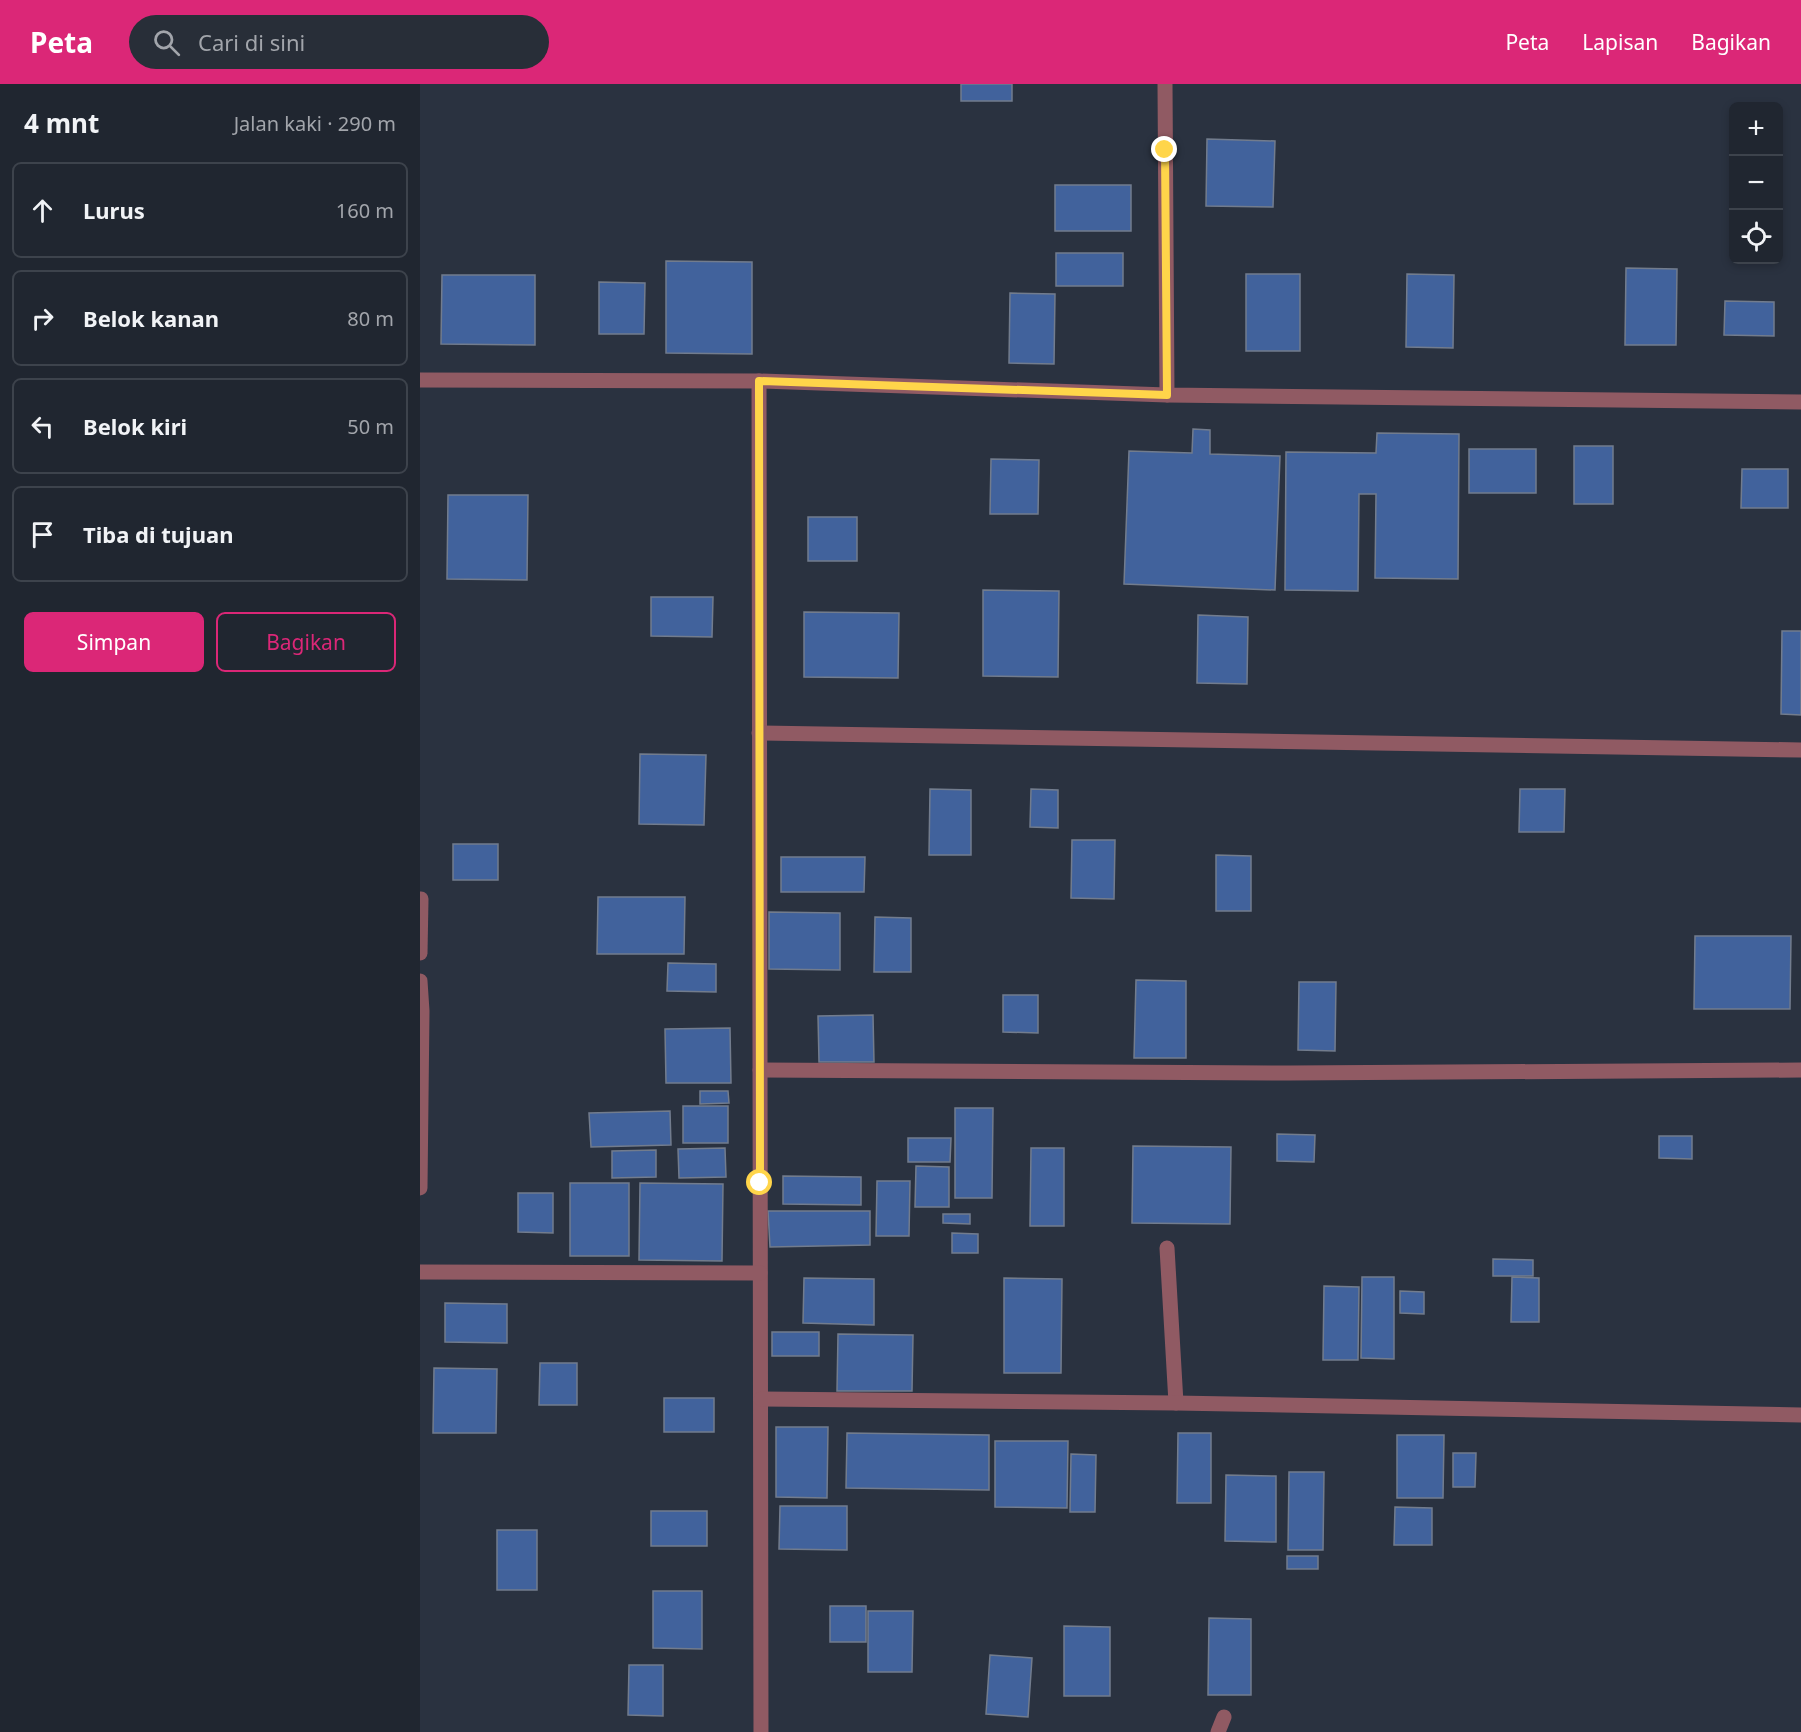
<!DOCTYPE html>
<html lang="id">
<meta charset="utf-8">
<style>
:root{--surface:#202630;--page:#282e38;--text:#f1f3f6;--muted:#a2a5ab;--line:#3d434c;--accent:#db2777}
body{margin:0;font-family:"Noto Sans",sans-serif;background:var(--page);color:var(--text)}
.controls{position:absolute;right:18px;top:18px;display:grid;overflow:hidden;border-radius:9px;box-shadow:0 3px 9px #0003}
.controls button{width:54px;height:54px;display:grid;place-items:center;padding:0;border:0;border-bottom:2px solid var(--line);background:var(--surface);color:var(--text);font:30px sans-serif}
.stop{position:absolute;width:18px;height:18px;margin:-14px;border:4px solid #ffd54a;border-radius:50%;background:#fff}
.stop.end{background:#ffd54a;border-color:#fff;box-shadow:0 2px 6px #0008}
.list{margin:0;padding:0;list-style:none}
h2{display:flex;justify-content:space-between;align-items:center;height:78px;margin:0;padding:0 24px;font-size:26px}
h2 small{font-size:20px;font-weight:400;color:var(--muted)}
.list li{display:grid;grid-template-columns:39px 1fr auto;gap:18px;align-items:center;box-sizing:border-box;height:96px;margin:0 12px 12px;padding:0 12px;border:2px solid var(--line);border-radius:9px}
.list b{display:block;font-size:22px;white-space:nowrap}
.list em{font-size:20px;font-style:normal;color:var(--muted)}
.actions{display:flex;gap:12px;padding:18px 24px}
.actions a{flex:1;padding:14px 0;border:2px solid var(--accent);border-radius:9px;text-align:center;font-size:21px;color:var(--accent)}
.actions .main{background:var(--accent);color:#fff}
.icon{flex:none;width:33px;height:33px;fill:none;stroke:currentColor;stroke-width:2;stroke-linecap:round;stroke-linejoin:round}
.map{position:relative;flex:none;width:1381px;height:1648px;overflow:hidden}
header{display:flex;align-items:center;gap:36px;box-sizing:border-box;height:84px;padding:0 30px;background:var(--accent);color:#fff}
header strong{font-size:28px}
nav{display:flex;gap:33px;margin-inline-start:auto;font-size:21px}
.search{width:420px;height:54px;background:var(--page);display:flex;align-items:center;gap:15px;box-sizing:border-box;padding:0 21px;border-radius:33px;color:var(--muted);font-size:22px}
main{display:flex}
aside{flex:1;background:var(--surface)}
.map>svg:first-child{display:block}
.building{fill:#41629c;stroke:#727c8d;stroke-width:1.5}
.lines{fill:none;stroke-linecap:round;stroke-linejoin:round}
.service{stroke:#905a63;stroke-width:15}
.minor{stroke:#905a63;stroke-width:15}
.route{stroke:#ffd54a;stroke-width:8}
</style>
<header>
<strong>Peta</strong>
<div class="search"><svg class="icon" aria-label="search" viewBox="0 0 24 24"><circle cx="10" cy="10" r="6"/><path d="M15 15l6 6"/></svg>Cari di sini</div>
<nav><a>Peta</a><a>Lapisan</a><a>Bagikan</a></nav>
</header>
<main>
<aside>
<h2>4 mnt<small>Jalan kaki · 290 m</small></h2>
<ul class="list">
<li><svg class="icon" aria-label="ahead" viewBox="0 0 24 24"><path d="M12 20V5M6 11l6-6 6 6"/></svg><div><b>Lurus</b></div><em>160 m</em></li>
<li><svg class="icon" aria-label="right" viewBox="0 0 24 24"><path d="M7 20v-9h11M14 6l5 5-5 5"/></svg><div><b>Belok kanan</b></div><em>80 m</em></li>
<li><svg class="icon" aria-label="left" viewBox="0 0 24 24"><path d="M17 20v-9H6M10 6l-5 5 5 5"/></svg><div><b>Belok kiri</b></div><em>50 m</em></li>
<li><svg class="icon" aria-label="arrive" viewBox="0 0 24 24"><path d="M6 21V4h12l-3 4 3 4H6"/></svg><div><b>Tiba di tujuan</b></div></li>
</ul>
<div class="actions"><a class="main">Simpan</a><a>Bagikan</a></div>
</aside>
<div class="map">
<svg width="1381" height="1648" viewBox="0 0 1381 1648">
<rect width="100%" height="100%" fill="#2a3240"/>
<g class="building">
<rect x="541" y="0" width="51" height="17"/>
<path d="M787,55L855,57L853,123L786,122Z"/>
<rect x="635" y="101" width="76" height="46"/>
<rect x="636" y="169" width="67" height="33"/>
<path d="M246,177L332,178V270L246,269Z"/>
<path d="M1206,184L1257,185L1256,261H1205Z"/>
<rect x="826" y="190" width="54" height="77"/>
<path d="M987,190L1034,191L1033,264L986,263Z"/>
<path d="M22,191H115V261L21,260Z"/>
<path d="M179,198L225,199L224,250H179Z"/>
<path d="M590,209L635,210L634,280L589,279Z"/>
<path d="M1305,217L1354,218V252L1304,251Z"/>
<path d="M773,345L790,346V370L860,372L855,506L704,500L709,367L772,369Z"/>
<path d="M957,349L1039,350L1038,495L955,494L956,410H939L938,507L865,506L866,368L956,369Z"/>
<rect x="1154" y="362" width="39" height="58"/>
<rect x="1049" y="365" width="67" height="44"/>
<path d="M571,375L619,376L618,430H570Z"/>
<path d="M1322,385H1368V424H1321Z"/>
<path d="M28,411H108L107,496L27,495Z"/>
<rect x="388" y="433" width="49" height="44"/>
<path d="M563,506L639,507L638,593L563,592Z"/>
<path d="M231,513H293L292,553L231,552Z"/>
<path d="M384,528L479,529L478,594L384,593Z"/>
<path d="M778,531L828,533L827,600L777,599Z"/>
<path d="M1362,547H1381V631L1361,630Z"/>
<path d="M220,670L286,671L284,741L219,740Z"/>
<path d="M510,705L551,706V771H509Z"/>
<path d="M611,705L638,706V744L610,743Z"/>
<path d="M1100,705H1145L1144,748H1099Z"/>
<path d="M652,756H695L694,815L651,814Z"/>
<rect x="33" y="760" width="45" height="36"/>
<path d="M796,771L831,772V827H796Z"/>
<path d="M361,773H445L444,808H361Z"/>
<path d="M178,813H265L264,870H177Z"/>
<path d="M349,828L420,829V886L349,885Z"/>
<path d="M455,833L491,834V888H454Z"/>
<path d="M1275,852H1371L1370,925H1274Z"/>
<path d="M248,879L296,880V908L247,907Z"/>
<path d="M716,896L766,897V974H714Z"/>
<path d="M879,898H916L915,967L878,966Z"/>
<path d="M583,911H618V949L583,948Z"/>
<path d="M453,931L454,978H399L398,932Z"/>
<path d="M310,944L311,999H246L245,945Z"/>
<path d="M280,1007H308L309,1019L280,1020Z"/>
<rect x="263" y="1022" width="45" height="37"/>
<path d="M535,1024H573L572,1114H535Z"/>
<path d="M250,1027L251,1061L171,1063L169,1029Z"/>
<path d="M857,1050L895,1051L894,1078L857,1077Z"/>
<path d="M1239,1052H1272V1075L1239,1074Z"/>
<path d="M488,1054H531L530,1078H488Z"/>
<path d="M713,1062L811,1063L810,1140L712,1139Z"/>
<path d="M305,1064L306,1093L259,1094L258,1065Z"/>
<path d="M611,1064H644V1142H610Z"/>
<path d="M236,1066V1093L192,1094V1067Z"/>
<path d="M496,1082L529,1083V1123H495Z"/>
<path d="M363,1092L441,1093V1121L363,1120Z"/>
<path d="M457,1097H490L489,1152H456Z"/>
<rect x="150" y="1099" width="59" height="73"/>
<path d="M220,1099L303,1100L302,1177L219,1176Z"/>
<path d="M98,1109H133V1149L98,1148Z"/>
<path d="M348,1127H450V1161L350,1163Z"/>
<path d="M523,1130H550V1140L523,1139Z"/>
<path d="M532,1149L558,1150V1169H532Z"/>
<path d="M1073,1175L1113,1176V1192H1073Z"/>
<path d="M942,1193H974V1275L941,1274Z"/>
<path d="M1092,1193L1119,1194V1238H1091Z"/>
<path d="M384,1194L454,1195V1241L383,1239Z"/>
<path d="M584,1194L642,1195L641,1289H584Z"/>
<path d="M904,1202L939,1203L938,1276H903Z"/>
<path d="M980,1207L1004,1208V1230L980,1229Z"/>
<path d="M25,1219L87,1220V1259L25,1258Z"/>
<rect x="352" y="1248" width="47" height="24"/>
<path d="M418,1250L493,1251L492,1307H417Z"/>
<path d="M120,1279H157V1321H119Z"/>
<path d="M14,1284L77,1285L76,1349H13Z"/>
<rect x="244" y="1314" width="50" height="34"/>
<path d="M356,1343H408L407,1414L356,1413Z"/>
<path d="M427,1349L569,1351V1406L426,1404Z"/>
<path d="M758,1349H791V1419H757Z"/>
<path d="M977,1351H1024L1023,1414H977Z"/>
<path d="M575,1357H648L647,1424L575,1423Z"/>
<path d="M1033,1369H1056L1055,1403H1033Z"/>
<path d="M651,1370L676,1371L675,1428H650Z"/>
<path d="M869,1388H904L903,1466H868Z"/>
<path d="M806,1391L856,1392V1458L805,1457Z"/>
<path d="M360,1422H427V1466L359,1465Z"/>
<path d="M975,1423L1012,1424V1461H974Z"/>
<rect x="231" y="1427" width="56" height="35"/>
<rect x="77" y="1446" width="40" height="60"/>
<rect x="867" y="1472" width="31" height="13"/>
<path d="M233,1507H282V1565L233,1564Z"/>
<rect x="410" y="1522" width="36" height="36"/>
<path d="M448,1527H493L492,1588H448Z"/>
<path d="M789,1534L831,1535V1611H788Z"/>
<path d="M644,1542L690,1543V1612H644Z"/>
<path d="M570,1571L612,1574L608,1633L566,1630Z"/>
<path d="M209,1581H243V1632L208,1631Z"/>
</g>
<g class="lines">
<path class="service" d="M747,1164L756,1319"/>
<g class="minor">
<path d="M745,0L747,311"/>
<path d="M0,296L339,297L747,311L1381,318"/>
<path d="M339,297L341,1648"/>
<path d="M339,649L1381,666"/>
<path d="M0,869L1,815"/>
<path d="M0,897L2,927L0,1104"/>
<path d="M340,986L870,989L1381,986"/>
<path d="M0,1188L340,1189"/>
<path d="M341,1315L756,1319L1381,1331"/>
<path d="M798,1648L804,1633"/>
</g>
</g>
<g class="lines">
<path class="route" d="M340,1099L339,297L747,311L745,66"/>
</g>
</svg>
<div class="controls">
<button>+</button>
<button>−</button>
<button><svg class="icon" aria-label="locate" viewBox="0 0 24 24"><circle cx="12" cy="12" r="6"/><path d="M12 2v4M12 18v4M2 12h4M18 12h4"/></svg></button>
</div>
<div class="stop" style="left:340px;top:1099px"></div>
<div class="stop end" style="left:745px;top:66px"></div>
</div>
</main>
